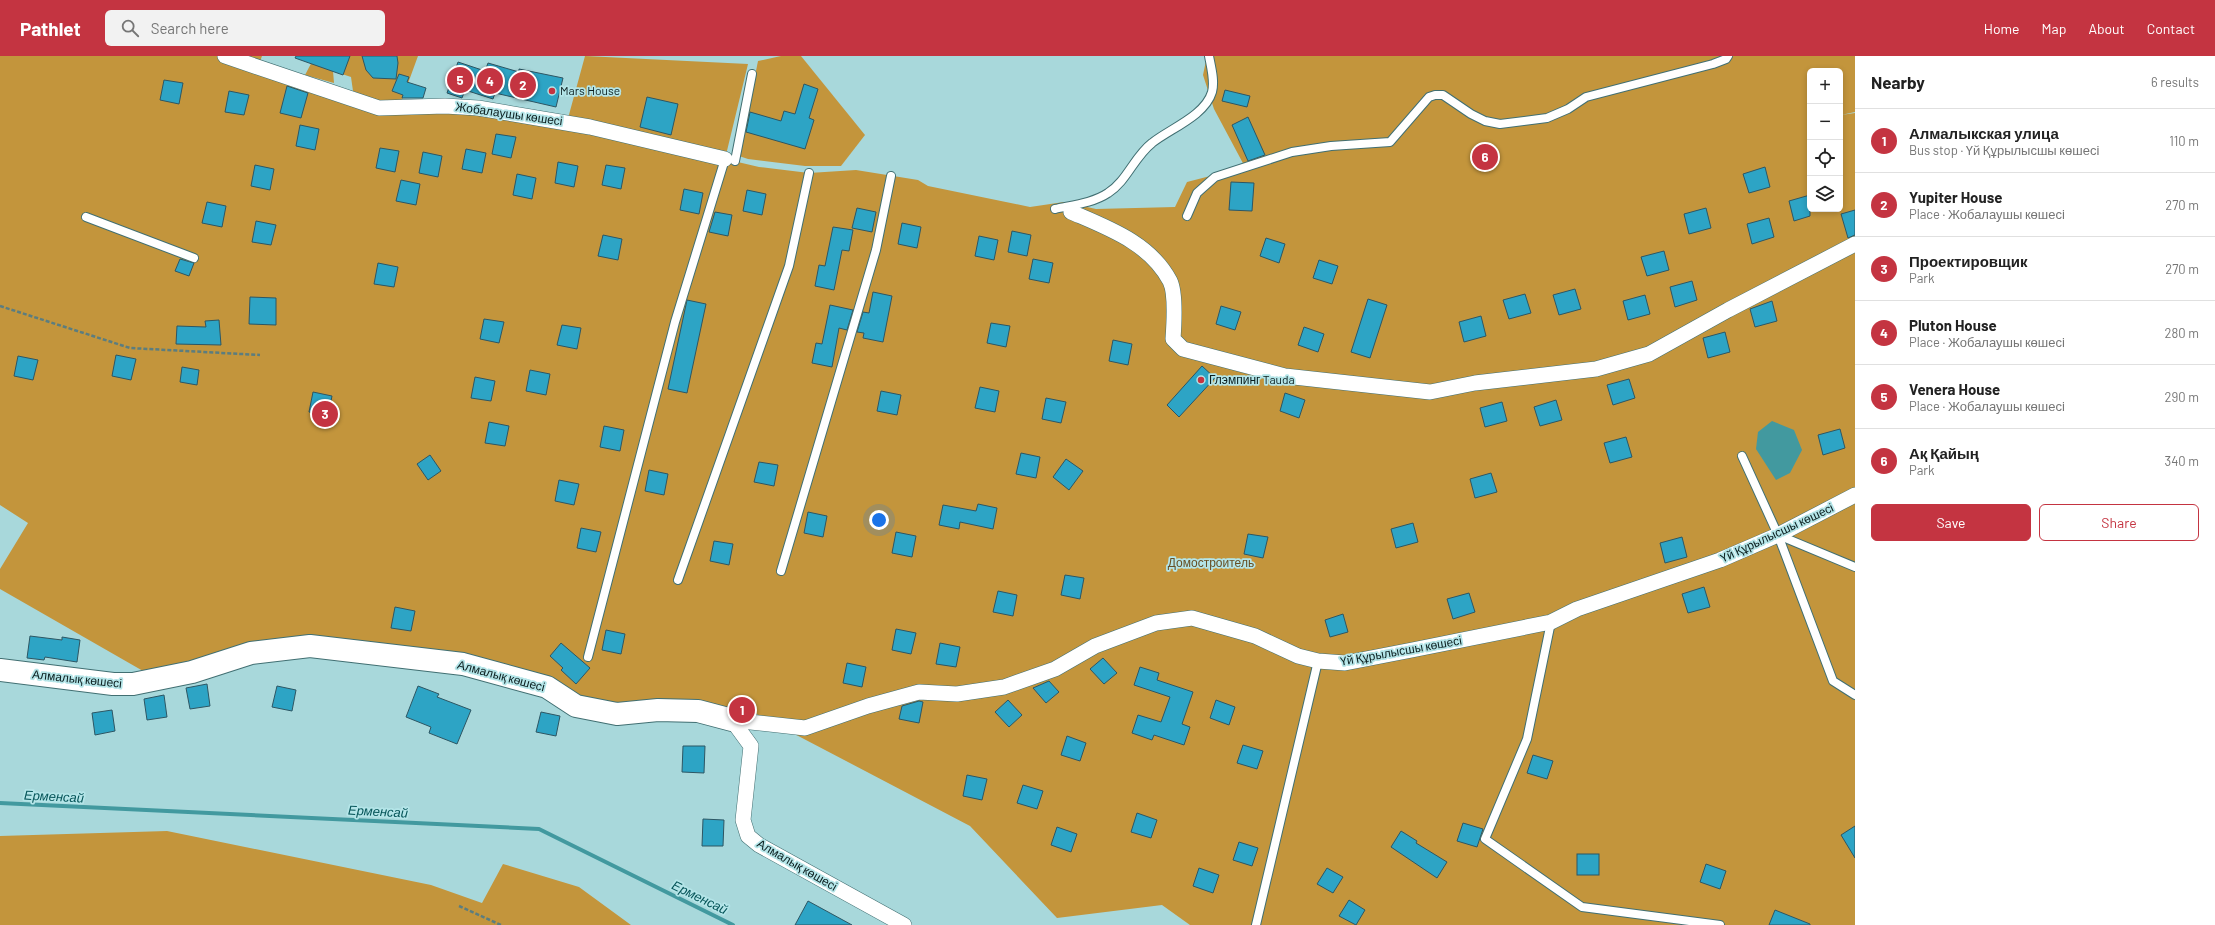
<!DOCTYPE html>
<meta charset="utf-8">
<style>
:root{--surface:#fff;--page:#f2f2f2;--text:#222;--muted:#767676;--line:#e0e0e0;--accent:#c43441}
body{margin:0;font-family:Barlow,sans-serif;background:var(--page);color:var(--text)}
.controls{position:absolute;right:12px;top:12px;display:grid;overflow:hidden;border-radius:6px;box-shadow:0 2px 6px #0003}
.controls button{width:36px;height:36px;display:grid;place-items:center;padding:0;border:0;border-bottom:1px solid var(--line);background:var(--surface);color:var(--text);font:20px sans-serif}
.you{position:absolute;left:879px;top:464px;width:14px;height:14px;margin:-10px;border:3px solid #fff;border-radius:50%;background:#1a73e8;box-shadow:0 0 0 6px #1a73e833}
.badge{display:grid;place-items:center;width:26px;height:26px;border-radius:50%;background:var(--accent);color:#fff;font-size:13px;font-weight:700}
.pin{position:absolute;translate:-50% -50%;border:2px solid #fff;box-shadow:0 1px 4px #0006}
.list{margin:0;padding:0;list-style:none}
h2{display:flex;justify-content:space-between;align-items:center;height:52px;margin:0;padding:0 16px;font-size:17px}
h2 small{font-size:13px;font-weight:400;color:var(--muted)}
.list li{display:grid;grid-template-columns:26px 1fr auto;gap:12px;align-items:center;box-sizing:border-box;height:64px;padding:0 16px;border-top:1px solid var(--line)}
.list b{display:block;font-size:15px;white-space:nowrap}
.list p{margin:0;font-size:13px;white-space:nowrap;color:var(--muted)}
.list em{font-size:13px;font-style:normal;color:var(--muted)}
.actions{display:flex;gap:8px;padding:12px 16px}
.actions a{flex:1;padding:9px 0;border:1px solid var(--accent);border-radius:6px;text-align:center;font-size:14px;color:var(--accent)}
.actions .main{background:var(--accent);color:#fff}
.icon{flex:none;width:22px;height:22px;fill:none;stroke:currentColor;stroke-width:2;stroke-linecap:round;stroke-linejoin:round}
.map{position:relative;flex:none;width:1855px;height:869px;overflow:hidden}
header{display:flex;align-items:center;gap:24px;box-sizing:border-box;height:56px;padding:0 20px;background:var(--accent);color:#fff}
header strong{font-size:19px}
nav{display:flex;gap:22px;margin-inline-start:auto;font-size:14px}
.search{width:280px;height:36px;background:var(--page);display:flex;align-items:center;gap:10px;box-sizing:border-box;padding:0 14px;border-radius:6px;color:var(--muted);font-size:15px}
main{display:flex}
aside{flex:1;background:var(--surface)}
.map>svg:first-child{display:block}
.green{fill:#c3953c;fill-rule:evenodd}
.water{fill:#42999f}
.lines{fill:none;stroke-linecap:round;stroke-linejoin:round}
.stream{stroke:#42999f;stroke-width:4}
.building{fill:#2da4c5;stroke:#2d5663}
.lane-casing{stroke:#416f72;stroke-width:10}
.street-casing{stroke:#416f72;stroke-width:16}
.secondary-casing{stroke:#416f72;stroke-width:24}
.path{stroke:#5b7d7f;stroke-width:2.5;stroke-dasharray:4 2;stroke-linecap:butt}
.lane{stroke:#fff;stroke-width:8}
.street{stroke:#fff;stroke-width:15}
.secondary{stroke:#fff;stroke-width:22}
.poi-dot{fill:#c43441;stroke:#b4e5e8;stroke-width:1.5}
.labels{text-anchor:middle;stroke-width:3.5;stroke-linejoin:round;paint-order:stroke}
.poi-label{font-size:12px;fill:#0b1e1f;stroke:#b4e5e8;text-anchor:start}
.street-label{font-size:12px;fill:#0b1e1f;stroke:#b4e5e8}
.park-label{font-size:12px;fill:#674f24;stroke:#b4e5e8}
.water-label{font-size:13px;font-style:italic;fill:#055458;stroke:#b4e5e8}
</style>
<header>
<strong>Pathlet</strong>
<div class="search"><svg class="icon" aria-label="search" viewBox="0 0 24 24"><circle cx="10" cy="10" r="6"/><path d="M15 15l6 6"/></svg>Search here</div>
<nav><a>Home</a><a>Map</a><a>About</a><a>Contact</a></nav>
</header>
<main>
<div class="map">
<svg width="1855" height="869" viewBox="0 0 1855 869">
<rect width="100%" height="100%" fill="#a8d8db"/>
<g class="green">
<path d="M0,0H262L258,11L397,53L353,35L351,21L333,15L334,27L305,19L315,0H418L399,52L567,66L585,0L748,8L725,103L759,111L809,117L856,114L918,124L928,130L1030,151L1064,146L1096,153L1175,151L1187,126L1245,111L1214,53L1203,19L1207,0H1855V56L1841,59L1855,57V869H1190L1162,849L1057,862L970,770L745,652L617,658L547,631L310,590L157,623L0,533V513L28,467L0,449ZM1810,15H1840V153H1810Z"/>
<path d="M781,0H801L865,79L841,110H805L748,103L739,100L758,5Z"/>
<path d="M167,775L431,829L482,847L503,808L579,831L631,869H0V780Z"/>
</g>
<path class="water" d="M1772,365L1794,374L1802,394L1790,417L1776,424L1756,393L1758,376Z"/>
<g class="lines">
<path class="stream" d="M0,747L539,773L733,869"/>
</g>
<g class="building">
<path d="M296,0H350L343,19L295,2Z"/>
<path d="M362,0H397L398,7L396,23L373,22L366,14Z"/>
<path d="M458,6L485,15L488,7L519,16V13L563,22L556,51L495,37L493,43L465,34L462,42L447,37Z"/>
<path d="M399,18L409,21L407,26L426,32L423,42H402L403,39L392,35Z"/>
<path d="M164,24L183,27L179,48L160,44Z"/>
<path d="M804,28L818,33L809,62L814,64L805,93L746,76L750,56L781,65L784,55L795,58Z"/>
<path d="M287,30L308,37L301,62L280,57Z"/>
<path d="M1225,34L1250,40L1247,51L1222,45Z"/>
<path d="M229,35L249,39L244,59L225,56Z"/>
<path d="M647,41L678,48L671,79L640,71Z"/>
<path d="M1248,61L1265,99L1248,105L1232,69Z"/>
<path d="M300,69L319,73L315,94L296,90Z"/>
<path d="M496,78L516,81L511,102L492,98Z"/>
<path d="M380,92L399,95L395,116L376,112Z"/>
<path d="M466,93L486,97L482,117L462,113Z"/>
<path d="M423,96L442,100L438,121L419,117Z"/>
<path d="M558,106L578,110L574,131L555,127Z"/>
<path d="M255,109L274,113L270,134L251,130Z"/>
<path d="M606,109L625,112L621,133L602,129Z"/>
<path d="M1765,111L1770,131L1749,137L1743,118Z"/>
<path d="M517,118L536,122L532,143L513,139Z"/>
<path d="M401,124L420,128L416,149L396,145Z"/>
<path d="M1231,126L1254,127L1252,155L1229,154Z"/>
<path d="M684,133L703,137L699,158L680,154Z"/>
<path d="M747,134L766,138L762,159L743,155Z"/>
<path d="M1810,139V160L1794,165L1789,145Z"/>
<path d="M207,146L226,150L222,171L202,167Z"/>
<path d="M857,152L876,156L872,176L852,172Z"/>
<path d="M1706,152L1711,172L1689,178L1684,158Z"/>
<path d="M1855,154V179L1848,182L1841,158Z"/>
<path d="M715,156L732,159L728,180L709,176Z"/>
<path d="M1769,162L1774,181L1752,188L1747,168Z"/>
<path d="M256,165L276,169L271,189L252,186Z"/>
<path d="M902,167L921,171L917,192L898,188Z"/>
<path d="M833,171L853,174L849,195L842,194L834,234L815,230L819,209L825,210Z"/>
<path d="M1012,175L1031,179L1027,200L1008,196Z"/>
<path d="M603,179L622,183L618,204L598,200Z"/>
<path d="M979,180L998,184L994,204L975,200Z"/>
<path d="M1266,182L1285,188L1279,207L1260,200Z"/>
<path d="M1664,195L1669,214L1647,220L1641,201Z"/>
<path d="M180,203L194,207L189,220L175,215Z"/>
<path d="M1033,203L1053,207L1049,227L1029,223Z"/>
<path d="M1319,204L1338,210L1332,228L1313,222Z"/>
<path d="M378,207L398,211L394,231L374,228Z"/>
<path d="M1692,225L1697,244L1675,251L1670,231Z"/>
<path d="M1575,233L1581,253L1559,259L1553,239Z"/>
<path d="M873,236L892,240L883,286L863,282L864,277L857,276L863,256L869,257Z"/>
<path d="M1525,238L1531,257L1509,263L1503,244Z"/>
<path d="M1645,239L1650,258L1628,264L1623,245Z"/>
<path d="M250,241L276,242V269L249,268Z"/>
<path d="M1368,243L1387,249L1370,302L1351,296Z"/>
<path d="M687,244L706,248L687,337L668,333Z"/>
<path d="M1772,245L1777,265L1755,271L1750,253Z"/>
<path d="M830,249L853,254L847,274L839,272L832,311L812,307L816,287L822,288Z"/>
<path d="M1221,250L1241,256L1235,274L1216,268Z"/>
<path d="M1481,260L1486,280L1464,286L1459,266Z"/>
<path d="M484,263L504,266L499,287L480,283Z"/>
<path d="M219,264L221,289L176,288L177,270L206,271L205,265Z"/>
<path d="M991,267L1010,270L1006,291L987,287Z"/>
<path d="M562,269L581,272L577,293L557,289Z"/>
<path d="M1304,271L1324,278L1318,296L1298,289Z"/>
<path d="M1725,276L1730,296L1708,302L1703,282Z"/>
<path d="M1113,284L1132,288L1128,309L1109,305Z"/>
<path d="M116,299L136,303L131,324L112,320Z"/>
<path d="M18,300L38,304L33,324L14,320Z"/>
<path d="M1202,310L1215,322L1179,361L1167,349Z"/>
<path d="M182,311L199,314L197,329L180,326Z"/>
<path d="M530,314L550,318L546,339L526,335Z"/>
<path d="M475,321L495,325L491,345L471,342Z"/>
<path d="M1629,323L1635,342L1613,349L1607,329Z"/>
<path d="M980,331L999,335L995,356L975,352Z"/>
<path d="M881,335L901,339L897,359L877,355Z"/>
<path d="M313,336L332,340L328,360L309,356Z"/>
<path d="M1285,337L1305,344L1299,362L1280,355Z"/>
<path d="M1046,342L1066,346L1061,367L1042,363Z"/>
<path d="M1556,344L1562,364L1540,370L1534,351Z"/>
<path d="M1502,346L1507,365L1485,371L1480,352Z"/>
<path d="M489,366L509,370L505,390L485,387Z"/>
<path d="M604,370L624,374L620,395L600,391Z"/>
<path d="M1840,373L1845,392L1823,399L1818,379Z"/>
<path d="M1626,381L1632,401L1610,407L1604,387Z"/>
<path d="M1021,397L1040,401L1036,422L1016,418Z"/>
<path d="M430,399L441,415L428,424L417,408Z"/>
<path d="M1066,403L1083,415L1069,434L1053,421Z"/>
<path d="M759,406L778,409L774,430L754,426Z"/>
<path d="M649,414L668,418L664,439L645,435Z"/>
<path d="M1491,417L1497,436L1475,442L1470,423Z"/>
<path d="M559,424L579,428L574,449L555,445Z"/>
<path d="M978,448L997,452L993,473L960,466L959,473L939,469L943,449L976,455Z"/>
<path d="M808,456L827,460L823,481L804,477Z"/>
<path d="M1413,467L1418,486L1396,492L1391,473Z"/>
<path d="M581,472L601,476L596,496L577,492Z"/>
<path d="M896,476L916,480L912,501L892,497Z"/>
<path d="M1248,478L1268,481L1263,502L1244,498Z"/>
<path d="M1682,481L1687,501L1665,507L1660,487Z"/>
<path d="M714,485L733,488L729,509L710,505Z"/>
<path d="M1065,519L1084,522L1080,543L1061,539Z"/>
<path d="M1704,531L1710,551L1688,557L1682,538Z"/>
<path d="M998,535L1017,539L1013,560L993,556Z"/>
<path d="M1469,537L1475,556L1453,563L1447,543Z"/>
<path d="M395,551L415,555L411,575L391,572Z"/>
<path d="M1343,558L1348,576L1330,581L1325,564Z"/>
<path d="M896,573L916,577L911,598L892,594Z"/>
<path d="M606,574L625,578L621,598L602,594Z"/>
<path d="M30,580L62,584V581L80,584L77,606L45,601L44,604L27,602Z"/>
<path d="M561,587L590,612L576,628L561,614L563,612L550,600Z"/>
<path d="M940,587L960,591L956,611L936,608Z"/>
<path d="M1103,602L1117,617L1104,628L1090,613Z"/>
<path d="M847,607L866,611L862,631L843,627Z"/>
<path d="M1140,611L1159,617L1157,624L1193,636L1182,668L1190,671L1184,689L1154,679L1152,684L1132,677L1138,659L1161,666L1170,641L1134,629Z"/>
<path d="M1049,625L1059,636L1046,647L1033,632Z"/>
<path d="M207,628L210,650L190,653L186,632Z"/>
<path d="M277,630L296,634L292,655L272,651Z"/>
<path d="M418,630L439,638L437,641L471,654L457,688L429,677L431,671L406,661Z"/>
<path d="M164,639L167,661L147,664L144,643Z"/>
<path d="M1008,644L1022,659L1009,671L995,656Z"/>
<path d="M1216,644L1235,651L1229,669L1210,662Z"/>
<path d="M919,645L923,646L919,667L899,663L902,650Z"/>
<path d="M112,654L115,675L95,679L92,657Z"/>
<path d="M541,656L560,660L556,680L536,676Z"/>
<path d="M1067,680L1086,687L1080,705L1061,699Z"/>
<path d="M1243,689L1263,695L1257,713L1237,707Z"/>
<path d="M683,690H705L704,717L682,716Z"/>
<path d="M1533,699L1553,705L1547,723L1527,717Z"/>
<path d="M967,719L987,723L982,744L963,740Z"/>
<path d="M1023,729L1043,735L1037,753L1017,747Z"/>
<path d="M1137,757L1157,764L1151,782L1131,776Z"/>
<path d="M703,763L724,764L723,790H702Z"/>
<path d="M1463,767L1483,773L1477,791L1457,785Z"/>
<path d="M1855,770V802L1841,779Z"/>
<path d="M1057,771L1077,778L1071,796L1051,789Z"/>
<path d="M1401,775L1417,785L1416,787L1447,806L1437,822L1391,791Z"/>
<path d="M1239,786L1258,792L1252,810L1233,804Z"/>
<rect x="1577" y="798" width="22" height="21"/>
<path d="M1706,808L1726,815L1720,833L1700,826Z"/>
<path d="M1199,812L1219,819L1213,837L1193,830Z"/>
<path d="M1327,812L1343,821L1333,837L1317,828Z"/>
<path d="M1349,844L1365,854L1356,869L1339,860Z"/>
<path d="M808,845L852,869H795Z"/>
<path d="M1775,854L1810,868V869H1769Z"/>
</g>
<g class="lines">
<defs>
<g id="lane">
<path d="M735,105L752,18"/>
<path d="M1055,153C1073,149 1093,147 1108,137C1127,125 1134,101 1152,87C1169,73 1205,60 1212,36C1215,25 1211,11 1209,0"/>
<path d="M1187,160L1197,137L1215,121L1292,96L1331,90L1390,86L1429,41L1435,39H1443L1471,58L1485,65L1500,68L1547,62L1568,53L1586,41L1713,8L1726,3L1728,0"/>
<path d="M86,161L194,202"/>
<path d="M1742,400L1778,479L1833,625L1855,639"/>
<path d="M1778,479L1855,511"/>
<path d="M781,515L876,194L891,120"/>
<path d="M678,524L789,210L809,117"/>
<path d="M1551,566L1527,683L1485,783L1582,851L1720,869"/>
<path d="M588,601L675,266L725,103"/>
<path d="M1256,869L1318,605"/>
</g>
<g id="street">
<path d="M225,0L379,52L445,50L478,52L590,71L725,103"/>
<path d="M1071,156C1108,172 1150,187 1170,225C1176,237 1174,269 1173,283L1183,293L1285,320L1430,336L1475,327L1596,313L1649,298L1728,254L1855,188"/>
<path d="M732,664L805,672L868,650L919,636L957,638L1004,631L1055,613L1095,590L1156,567L1192,562L1255,580L1298,600L1318,605L1345,607L1412,594L1551,566L1577,553L1720,504L1778,479L1855,439"/>
<path d="M732,664L751,690L743,764L748,780L759,789L904,869"/>
</g>
<path id="secondary" d="M0,614L113,628H133L192,616L251,597L310,590L463,608L547,631L576,650L617,658L658,654L698,655L732,664"/>
</defs>
<use href="#lane" class="lane-casing"/>
<use href="#street" class="street-casing"/>
<use href="#secondary" class="secondary-casing"/>
<g class="path">
<path d="M0,250L130,292L260,299"/>
<path d="M459,850L501,869"/>
</g>
<use href="#lane" class="lane"/>
<use href="#street" class="street"/>
<use href="#secondary" class="secondary"/>
</g>
<g class="poi-dot">
<circle cx="552" cy="35" r="4"/>
<circle cx="1201" cy="324" r="4"/>
</g>
<g class="labels">
<g class="poi-label">
<text x="560" y="39">Mars House</text>
<text x="1209" y="328">Глэмпинг Tauda</text>
</g>
<g class="street-label">
<text transform="translate(509 58) rotate(8)" y="4">Жобалаушы көшесі</text>
<text transform="translate(1777 477) rotate(-25)" y="4">Үй Құрылысшы көшесі</text>
<text transform="translate(1401 595) rotate(-10)" y="4">Үй Құрылысшы көшесі</text>
<text transform="translate(501 620) rotate(15)" y="4">Алмалық көшесі</text>
<text transform="translate(77 623) rotate(6)" y="4">Алмалық көшесі</text>
<text transform="translate(797 809) rotate(30)" y="4">Алмалық көшесі</text>
</g>
<g class="park-label">
<text x="1211" y="511">Домостроитель</text>
</g>
<g class="water-label">
<text transform="translate(54 740) rotate(3)" y="5">Ерменсай</text>
<text transform="translate(378 755) rotate(3)" y="5">Ерменсай</text>
<text transform="translate(700 841) rotate(26)" y="5">Ерменсай</text>
</g>
</g>
</svg>
<div class="controls">
<button>+</button>
<button>−</button>
<button><svg class="icon" aria-label="locate" viewBox="0 0 24 24"><circle cx="12" cy="12" r="6"/><path d="M12 2v4M12 18v4M2 12h4M18 12h4"/></svg></button>
<button><svg class="icon" aria-label="layers" viewBox="0 0 24 24"><path d="M12 4l9 5-9 5-9-5zM3 14l9 5 9-5"/></svg></button>
</div>
<div class="you"></div>
<div class="pin badge" style="left:742px;top:654px">1</div>
<div class="pin badge" style="left:523px;top:29px">2</div>
<div class="pin badge" style="left:325px;top:358px">3</div>
<div class="pin badge" style="left:490px;top:25px">4</div>
<div class="pin badge" style="left:460px;top:24px">5</div>
<div class="pin badge" style="left:1485px;top:101px">6</div>
</div>
<aside>
<h2>Nearby<small>6 results</small></h2>
<ul class="list">
<li><span class="badge">1</span><div><b>Алмалыкская улица</b><p>Bus stop · Үй Құрылысшы көшесі</p></div><em>110 m</em></li>
<li><span class="badge">2</span><div><b>Yupiter House</b><p>Place · Жобалаушы көшесі</p></div><em>270 m</em></li>
<li><span class="badge">3</span><div><b>Проектировщик</b><p>Park</p></div><em>270 m</em></li>
<li><span class="badge">4</span><div><b>Pluton House</b><p>Place · Жобалаушы көшесі</p></div><em>280 m</em></li>
<li><span class="badge">5</span><div><b>Venera House</b><p>Place · Жобалаушы көшесі</p></div><em>290 m</em></li>
<li><span class="badge">6</span><div><b>Ақ Қайың</b><p>Park</p></div><em>340 m</em></li>
</ul>
<div class="actions"><a class="main">Save</a><a>Share</a></div>
</aside>
</main>
